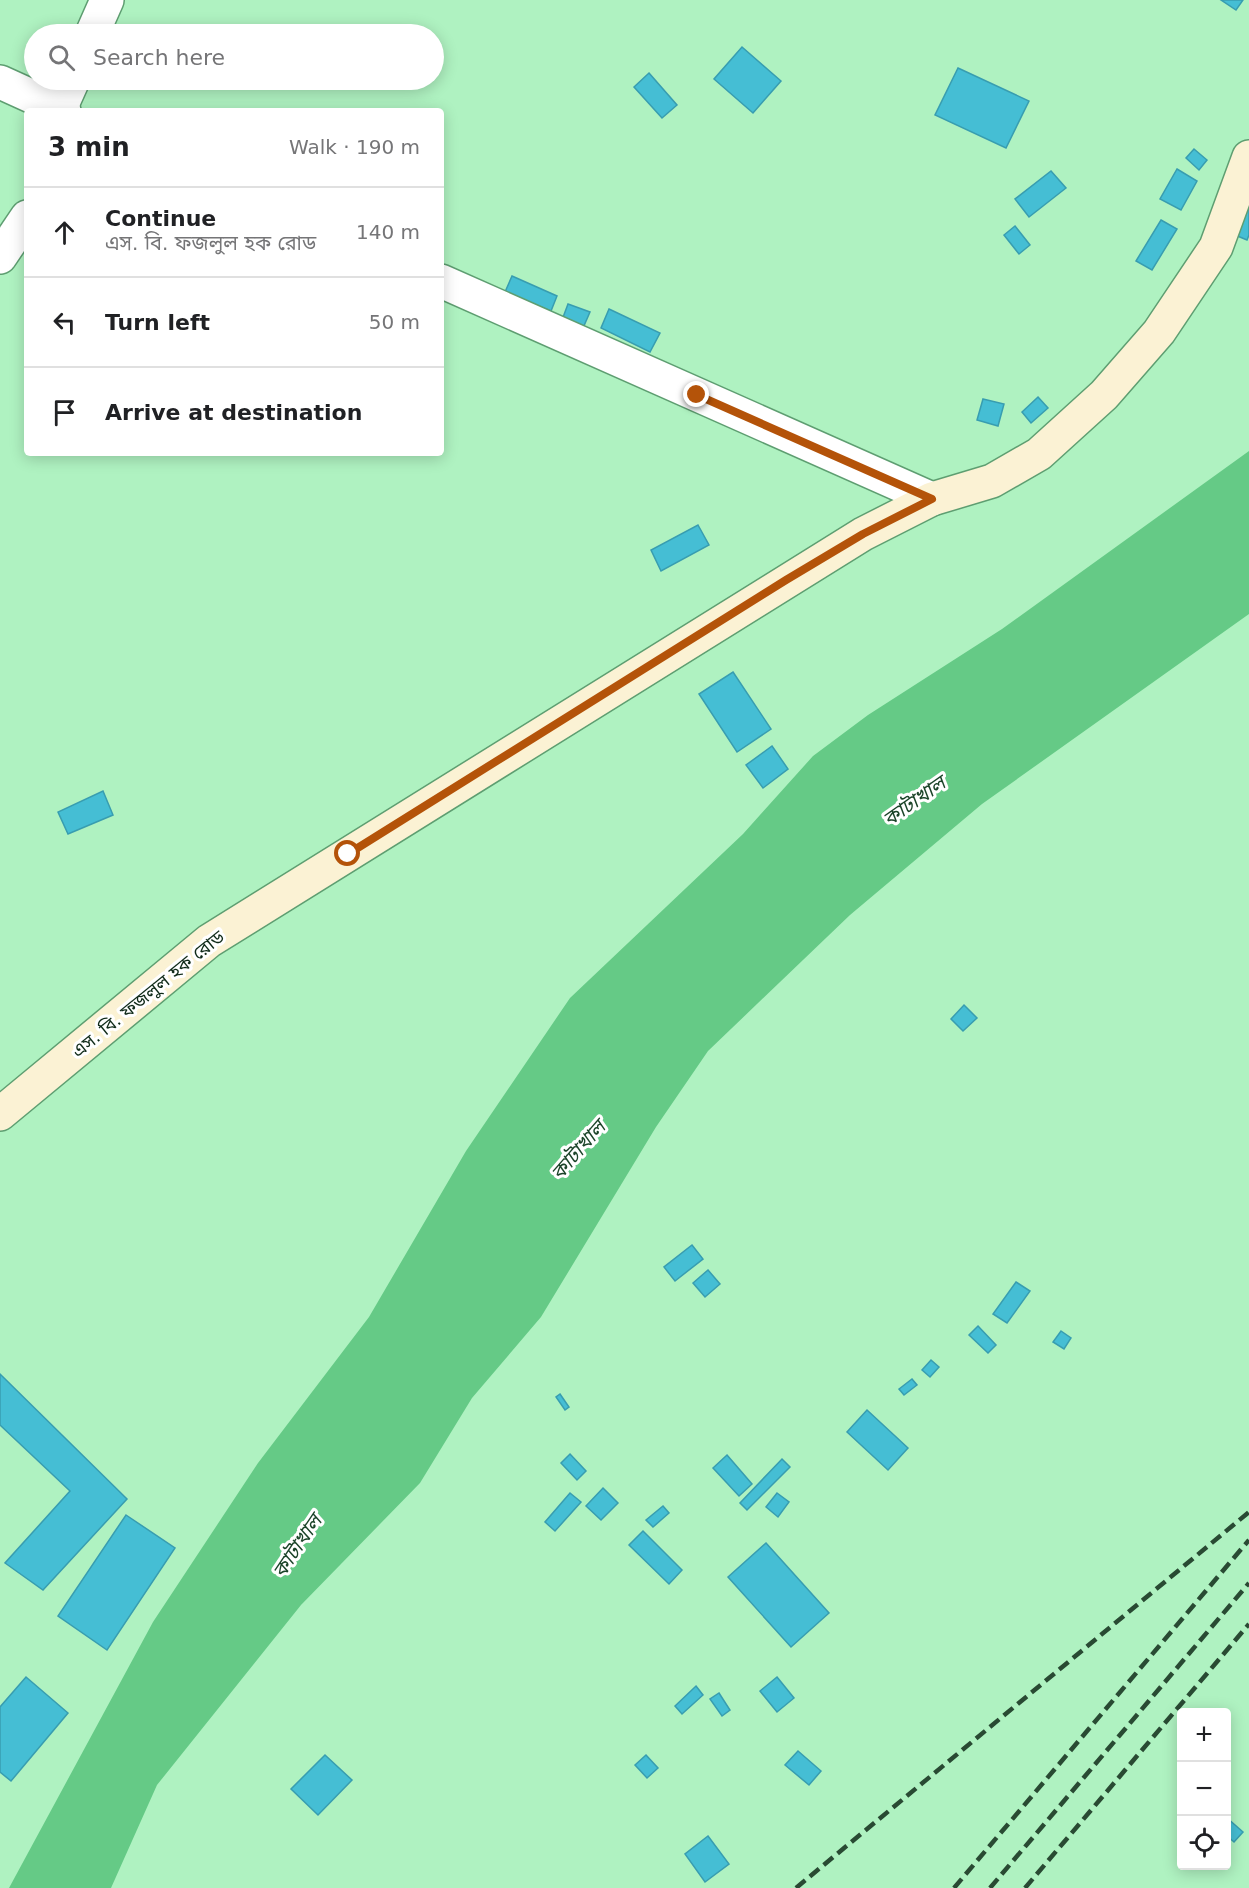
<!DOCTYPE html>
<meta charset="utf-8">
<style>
:root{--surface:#fff;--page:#f2f2f2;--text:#202124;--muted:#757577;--line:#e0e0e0}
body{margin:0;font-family:"DejaVu Sans","Noto Sans Bengali",sans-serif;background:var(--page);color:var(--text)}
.controls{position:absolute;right:18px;bottom:18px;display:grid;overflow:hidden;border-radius:6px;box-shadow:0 3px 15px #0003}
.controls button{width:54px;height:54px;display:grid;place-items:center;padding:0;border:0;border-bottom:2px solid var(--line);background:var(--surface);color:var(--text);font:30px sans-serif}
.stop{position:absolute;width:18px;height:18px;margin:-14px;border:4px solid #b45309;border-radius:50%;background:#fff}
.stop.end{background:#b45309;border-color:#fff;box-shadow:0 2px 6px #0008}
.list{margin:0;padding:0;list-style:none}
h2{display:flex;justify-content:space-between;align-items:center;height:78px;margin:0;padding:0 24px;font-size:26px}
h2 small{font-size:20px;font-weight:400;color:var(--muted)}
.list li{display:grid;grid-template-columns:39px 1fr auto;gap:18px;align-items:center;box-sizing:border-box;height:90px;padding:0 24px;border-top:2px solid var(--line)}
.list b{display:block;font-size:22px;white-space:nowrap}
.list p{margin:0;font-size:20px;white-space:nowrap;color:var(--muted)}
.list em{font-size:20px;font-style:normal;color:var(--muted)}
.icon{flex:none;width:33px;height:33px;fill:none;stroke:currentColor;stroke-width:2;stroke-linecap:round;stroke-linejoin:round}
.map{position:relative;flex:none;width:1249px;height:1888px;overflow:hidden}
.search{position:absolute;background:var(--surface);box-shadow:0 3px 15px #0003;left:24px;top:24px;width:420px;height:66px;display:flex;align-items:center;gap:15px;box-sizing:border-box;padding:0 21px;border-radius:33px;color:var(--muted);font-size:22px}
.panel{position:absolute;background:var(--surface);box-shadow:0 3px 15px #0003;left:24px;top:108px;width:420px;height:348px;border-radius:6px}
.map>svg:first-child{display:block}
.water{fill:#65ca86}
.building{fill:#45bed4;stroke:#389db0;stroke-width:1.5}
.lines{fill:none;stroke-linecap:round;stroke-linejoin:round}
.minor-casing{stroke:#5e9e71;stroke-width:36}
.secondary-casing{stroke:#5e9e71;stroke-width:36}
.minor{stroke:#fff;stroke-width:33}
.secondary{stroke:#fbf2d4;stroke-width:33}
.rail{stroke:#294a33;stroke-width:4.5;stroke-dasharray:12 6;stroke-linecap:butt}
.route{stroke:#b45309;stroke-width:8}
.labels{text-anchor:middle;stroke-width:6;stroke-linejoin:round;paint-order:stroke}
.street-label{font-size:18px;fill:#0f2a18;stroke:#fff}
.water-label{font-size:20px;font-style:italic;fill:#1b4429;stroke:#fff}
</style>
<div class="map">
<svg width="1249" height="1888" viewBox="0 0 1249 1888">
<rect width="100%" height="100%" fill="#aff2c1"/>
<path class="water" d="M1249,451V614L982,804L850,915L708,1051L656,1127L541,1317L472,1398L420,1483L301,1605L157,1785L111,1888H9L153,1622L258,1463L369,1317L466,1151L570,998L743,834L813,756L868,715L1002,629Z"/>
<g class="building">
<path d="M1221,0H1243L1236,10Z"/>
<path d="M742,47L781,81L753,113L714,79Z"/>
<path d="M958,68L1029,101L1006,148L935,115Z"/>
<path d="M649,73L677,105L662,118L634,87Z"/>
<path d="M1194,149L1207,160L1199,170L1186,158Z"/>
<path d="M1177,169L1197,181L1181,210L1160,199Z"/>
<path d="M1051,171L1066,188L1029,217L1015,199Z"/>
<path d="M1249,203V235L1247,240L1235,235Z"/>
<path d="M1161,220L1177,229L1152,270L1136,261Z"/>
<path d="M1015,226L1030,245L1019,254L1004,235Z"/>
<path d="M512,276L557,296L551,311L505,292Z"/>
<path d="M568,304L590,312L583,328L562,320Z"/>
<path d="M609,309L660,333L650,352L601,328Z"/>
<path d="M1038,397L1048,408L1031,423L1022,412Z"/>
<path d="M983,399L1004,404L998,426L977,420Z"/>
<path d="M698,525L709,545L661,571L651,550Z"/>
<path d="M733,672L771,729L737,752L699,694Z"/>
<path d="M772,746L788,769L763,788L746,765Z"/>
<path d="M103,791L113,815L68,834L58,812Z"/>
<path d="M964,1005L977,1018L963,1031L951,1019Z"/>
<path d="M692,1245L703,1259L675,1281L664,1267Z"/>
<path d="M708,1270L720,1284L705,1297L693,1283Z"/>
<path d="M1016,1282L1030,1291L1007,1323L993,1314Z"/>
<path d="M978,1326L996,1345L988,1353L969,1335Z"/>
<path d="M1061,1331L1071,1338L1064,1349L1053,1342Z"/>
<path d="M931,1360L939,1367L930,1377L922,1370Z"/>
<path d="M0,1374L127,1499L43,1590L5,1563L70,1491L0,1425Z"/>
<path d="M912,1379L917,1385L904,1395L899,1389Z"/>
<path d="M560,1394L569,1407L565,1410L556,1397Z"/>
<path d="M867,1410L908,1448L888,1470L847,1432Z"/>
<path d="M570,1454L586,1471L577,1480L561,1463Z"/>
<path d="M727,1455L752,1484L739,1496L713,1468Z"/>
<path d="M782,1459L790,1467L747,1510L740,1503Z"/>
<path d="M603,1488L618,1503L601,1520L586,1506Z"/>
<path d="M570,1493L581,1502L555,1531L545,1522Z"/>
<path d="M777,1493L789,1502L778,1517L766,1507Z"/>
<path d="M663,1506L669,1513L653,1527L646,1520Z"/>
<path d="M126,1515L175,1548L107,1650L58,1616Z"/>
<path d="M643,1531L682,1570L669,1584L629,1545Z"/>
<path d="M766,1543L829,1613L791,1647L728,1577Z"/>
<path d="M26,1677L68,1713L11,1781L0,1772V1707Z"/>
<path d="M777,1677L794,1698L777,1712L760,1691Z"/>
<path d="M696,1686L703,1695L682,1714L675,1706Z"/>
<path d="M719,1693L730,1710L722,1716L710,1699Z"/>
<path d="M798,1751L821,1771L809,1785L785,1765Z"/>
<path d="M325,1755L352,1780L318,1815L291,1789Z"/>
<path d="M646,1755L658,1768L647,1778L635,1765Z"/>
<path d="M1226,1817L1243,1832L1234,1842L1226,1835Z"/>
<path d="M708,1836L729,1864L705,1882L685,1854Z"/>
</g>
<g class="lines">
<defs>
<g id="minor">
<path d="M92,34L107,0"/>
<path d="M0,82L64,111"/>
<path d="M60,109L73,80"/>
<path d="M0,257L27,217"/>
<path d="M441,281L932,499"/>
</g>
<path id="secondary" d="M0,1114L209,941L863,534L932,499L992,481L1039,454L1104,395L1159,332L1216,247L1249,157"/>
</defs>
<use href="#minor" class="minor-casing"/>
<use href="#secondary" class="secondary-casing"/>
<use href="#minor" class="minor"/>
<use href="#secondary" class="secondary"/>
<g class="rail">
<path d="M796,1888L1249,1512"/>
<path d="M954,1888L1249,1540"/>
<path d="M990,1888L1249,1583"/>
<path d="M1025,1888L1249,1624"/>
</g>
</g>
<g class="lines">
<path class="route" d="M348,854L786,580L863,534L932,499L697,395"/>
</g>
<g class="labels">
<g class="street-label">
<text transform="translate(148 994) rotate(-39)" y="6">এস. বি. ফজলুল হক রোড</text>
</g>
<g class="water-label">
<text transform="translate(914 801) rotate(-35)" y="7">কাটাখাল</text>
<text transform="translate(578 1150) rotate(-49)" y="7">কাটাখাল</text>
<text transform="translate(297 1546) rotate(-56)" y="7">কাটাখাল</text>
</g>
</g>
</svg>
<div class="controls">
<button>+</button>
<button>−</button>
<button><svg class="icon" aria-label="locate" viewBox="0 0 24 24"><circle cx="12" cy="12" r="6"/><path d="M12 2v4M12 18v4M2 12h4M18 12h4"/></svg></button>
</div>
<div class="stop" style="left:348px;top:854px"></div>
<div class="stop end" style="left:697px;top:395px"></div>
<div class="search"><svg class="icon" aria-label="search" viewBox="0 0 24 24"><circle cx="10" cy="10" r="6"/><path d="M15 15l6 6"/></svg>Search here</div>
<section class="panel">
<h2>3 min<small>Walk · 190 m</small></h2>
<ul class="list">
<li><svg class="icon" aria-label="ahead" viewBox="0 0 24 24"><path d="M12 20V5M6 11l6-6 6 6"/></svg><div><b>Continue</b><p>এস. বি. ফজলুল হক রোড</p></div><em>140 m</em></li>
<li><svg class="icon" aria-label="left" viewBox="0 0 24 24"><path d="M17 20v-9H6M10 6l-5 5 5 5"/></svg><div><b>Turn left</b></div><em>50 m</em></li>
<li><svg class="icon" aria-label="arrive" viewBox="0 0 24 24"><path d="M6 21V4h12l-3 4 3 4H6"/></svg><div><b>Arrive at destination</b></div></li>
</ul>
</section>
</div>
